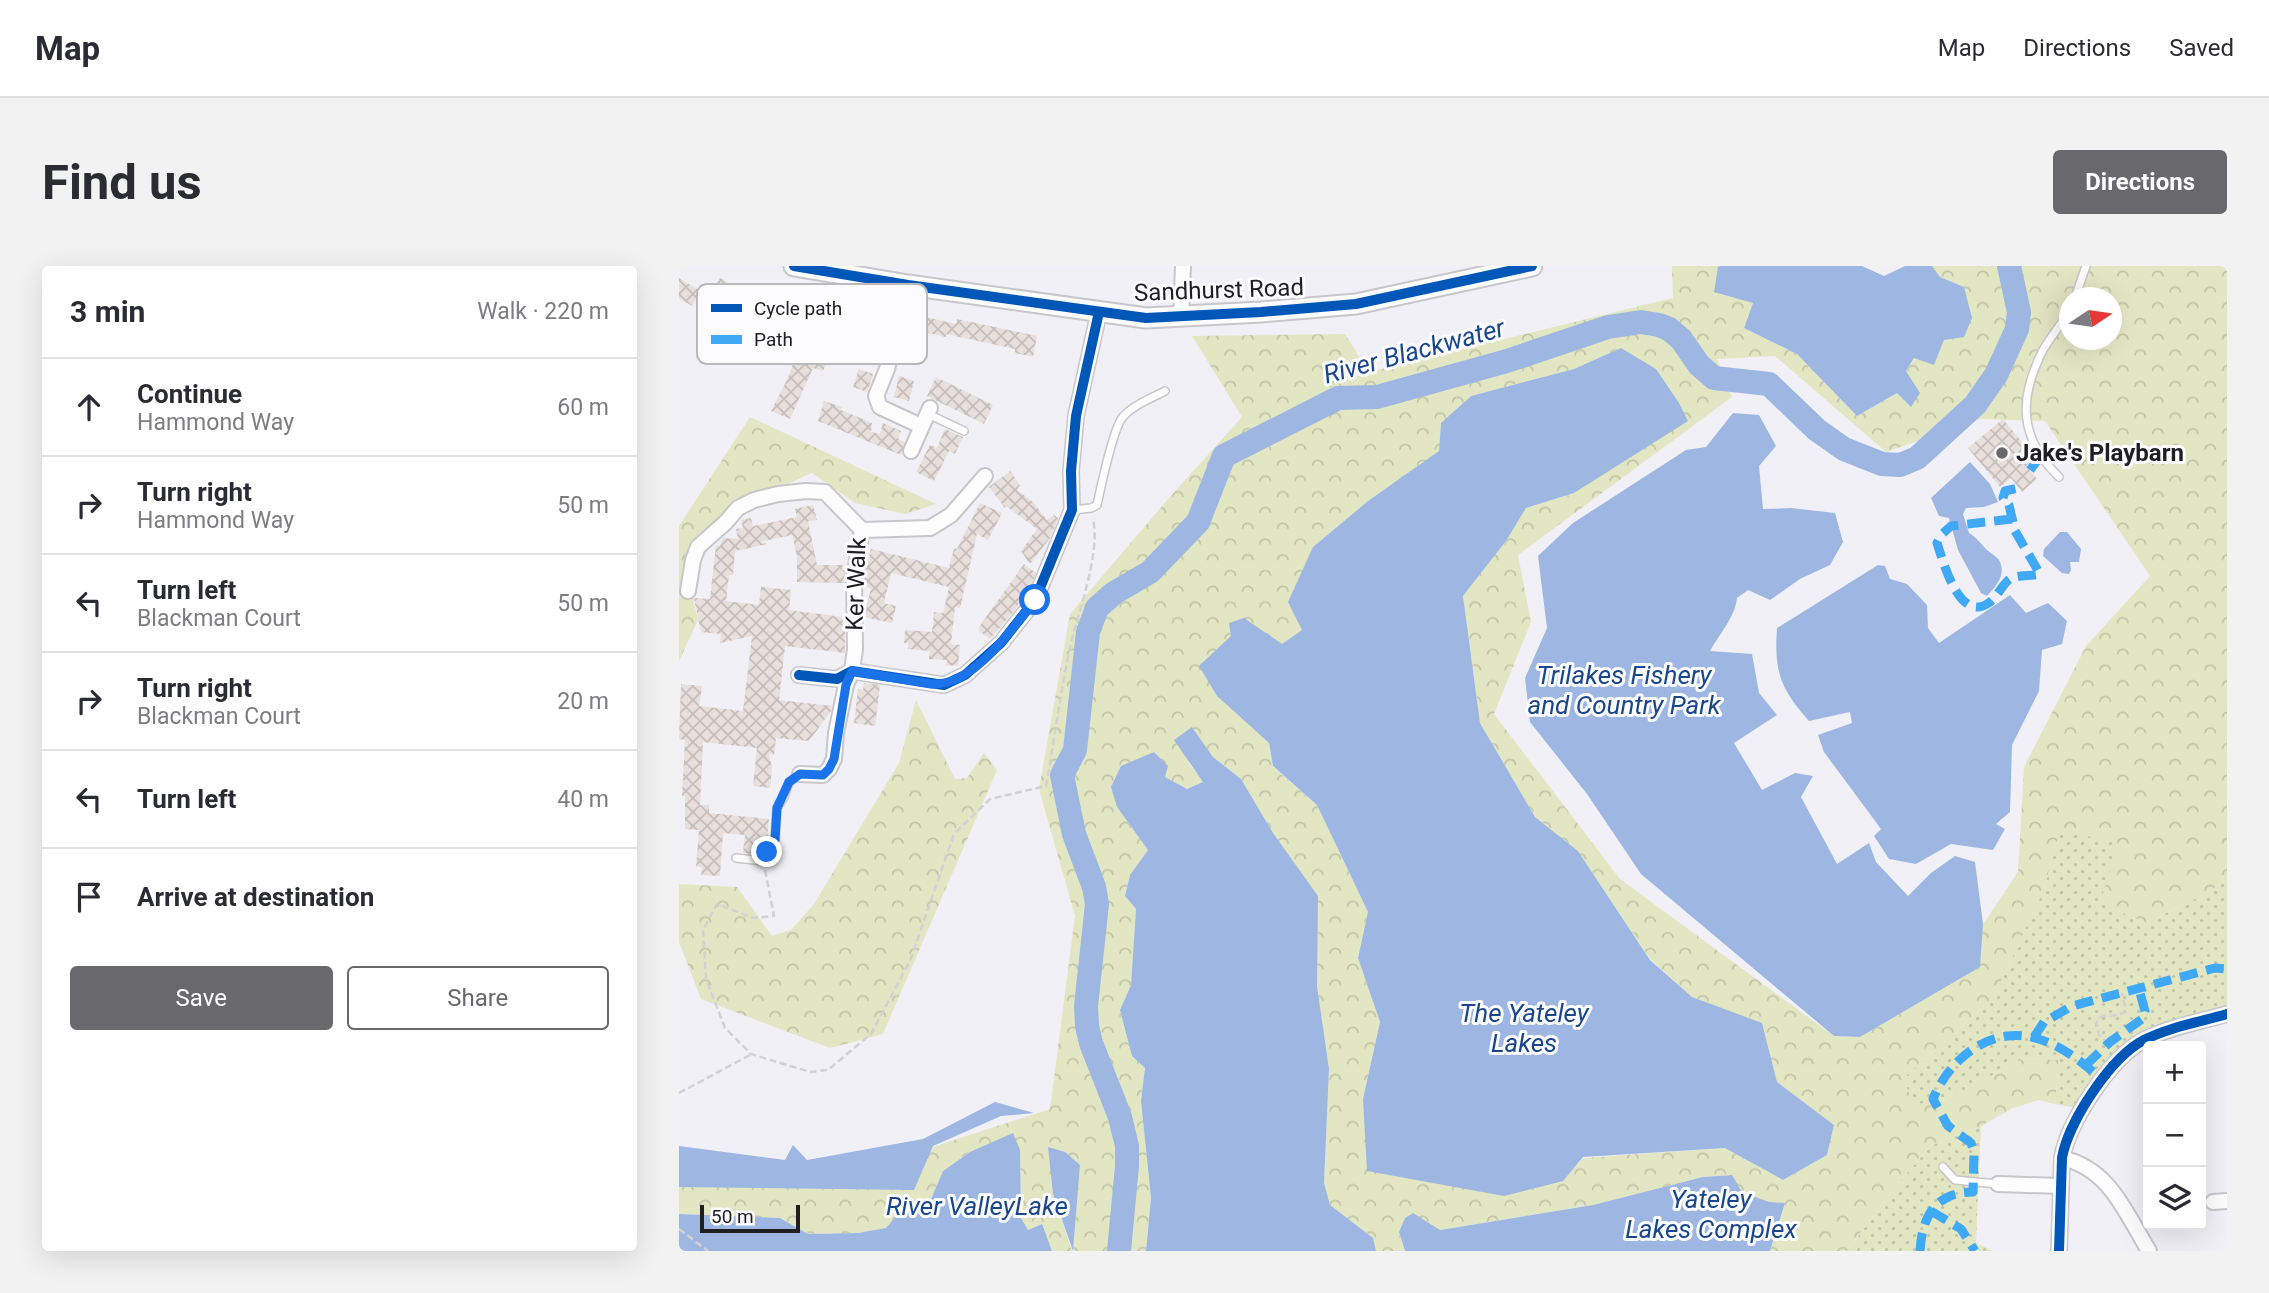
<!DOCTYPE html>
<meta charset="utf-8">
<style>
:root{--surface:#fff;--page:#f2f2f3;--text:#2b2b33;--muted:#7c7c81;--line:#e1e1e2;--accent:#68686d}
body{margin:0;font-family:Roboto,sans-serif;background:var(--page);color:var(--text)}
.controls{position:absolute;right:21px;bottom:21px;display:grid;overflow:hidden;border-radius:7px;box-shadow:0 7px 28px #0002}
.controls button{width:63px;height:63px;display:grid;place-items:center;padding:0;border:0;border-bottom:2px solid var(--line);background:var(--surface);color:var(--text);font:35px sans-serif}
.compass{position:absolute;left:1380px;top:21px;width:63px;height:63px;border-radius:50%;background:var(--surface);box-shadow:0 7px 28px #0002;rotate:77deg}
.scale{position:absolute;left:21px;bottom:18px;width:100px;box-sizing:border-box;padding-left:7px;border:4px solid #1f1f23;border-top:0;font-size:19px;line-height:24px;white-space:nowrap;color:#1f1f23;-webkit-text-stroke:5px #fcfcfe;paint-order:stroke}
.stop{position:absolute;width:21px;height:21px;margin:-16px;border:5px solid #1a73e8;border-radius:50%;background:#fff}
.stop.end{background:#1a73e8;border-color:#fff;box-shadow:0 2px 7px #0008}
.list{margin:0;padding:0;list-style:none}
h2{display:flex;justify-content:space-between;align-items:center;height:91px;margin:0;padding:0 28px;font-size:30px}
h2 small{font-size:23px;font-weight:400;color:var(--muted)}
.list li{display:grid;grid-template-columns:46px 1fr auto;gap:21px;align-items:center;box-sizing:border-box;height:98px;padding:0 28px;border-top:2px solid var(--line)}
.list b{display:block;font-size:26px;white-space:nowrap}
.list p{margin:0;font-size:23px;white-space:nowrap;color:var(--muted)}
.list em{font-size:23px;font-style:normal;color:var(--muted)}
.actions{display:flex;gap:14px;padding:21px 28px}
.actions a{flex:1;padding:16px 0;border:2px solid var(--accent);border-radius:7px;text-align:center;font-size:24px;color:var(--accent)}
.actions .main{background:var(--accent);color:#fff}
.icon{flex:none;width:38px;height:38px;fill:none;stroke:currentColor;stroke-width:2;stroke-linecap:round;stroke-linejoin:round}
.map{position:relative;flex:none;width:1548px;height:985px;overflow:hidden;border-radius:7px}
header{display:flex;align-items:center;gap:42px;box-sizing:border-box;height:98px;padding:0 35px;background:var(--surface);border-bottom:2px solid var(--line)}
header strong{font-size:33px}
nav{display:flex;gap:38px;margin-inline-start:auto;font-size:24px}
.intro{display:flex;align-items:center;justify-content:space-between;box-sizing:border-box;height:168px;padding:0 42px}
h1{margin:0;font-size:49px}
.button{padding:18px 32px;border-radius:7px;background:var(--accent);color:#fff;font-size:24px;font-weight:700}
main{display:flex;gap:42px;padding:0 42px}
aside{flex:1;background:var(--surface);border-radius:7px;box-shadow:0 7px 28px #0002}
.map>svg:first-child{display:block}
.forest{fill:url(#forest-crowns);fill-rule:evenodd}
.park{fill:url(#park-dots)}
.water{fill:#9db7e2}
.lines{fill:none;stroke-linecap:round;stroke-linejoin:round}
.river{stroke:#9db7e2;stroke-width:24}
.building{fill:url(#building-cross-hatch)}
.lane-casing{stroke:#c7c7cb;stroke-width:10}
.street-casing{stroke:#c7c7cb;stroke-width:18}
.secondary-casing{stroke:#c7c7cb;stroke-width:23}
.path{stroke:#d2d1d4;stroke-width:2.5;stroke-dasharray:7 3.5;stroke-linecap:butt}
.lane{stroke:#fdfdfe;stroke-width:7}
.street{stroke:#fdfdfe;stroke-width:14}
.secondary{stroke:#fdfdfe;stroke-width:19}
.quiet{stroke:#3fa9f5;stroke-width:9;stroke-dasharray:18 9;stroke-linecap:butt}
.cycleway-casing{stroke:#fcfcfe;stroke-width:15}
.cycleway{stroke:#0057b8;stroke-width:10}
.route{stroke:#1a73e8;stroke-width:9}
.poi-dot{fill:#68686d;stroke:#fcfcfe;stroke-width:2.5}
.labels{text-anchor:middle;stroke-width:6;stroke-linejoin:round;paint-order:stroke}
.street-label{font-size:24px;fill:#1f1f23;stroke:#fcfcfe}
.poi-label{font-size:24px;font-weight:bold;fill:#1f1f23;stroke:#fcfcfe;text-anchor:start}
.water-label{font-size:26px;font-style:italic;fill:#1a478c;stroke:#fcfcfe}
.key{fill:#fcfcfe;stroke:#bababc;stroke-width:2}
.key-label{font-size:19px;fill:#1f1f23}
</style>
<header>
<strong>Map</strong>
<nav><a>Map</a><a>Directions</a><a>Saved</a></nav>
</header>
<div class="intro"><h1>Find us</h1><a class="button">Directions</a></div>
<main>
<aside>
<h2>3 min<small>Walk · 220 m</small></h2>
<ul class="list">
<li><svg class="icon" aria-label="ahead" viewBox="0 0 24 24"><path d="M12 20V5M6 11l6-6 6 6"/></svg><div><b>Continue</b><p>Hammond Way</p></div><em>60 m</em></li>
<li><svg class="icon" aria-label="right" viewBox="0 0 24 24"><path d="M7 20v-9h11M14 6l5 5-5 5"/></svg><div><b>Turn right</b><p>Hammond Way</p></div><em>50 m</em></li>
<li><svg class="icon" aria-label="left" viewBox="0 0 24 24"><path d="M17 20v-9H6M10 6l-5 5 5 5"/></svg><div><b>Turn left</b><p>Blackman Court</p></div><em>50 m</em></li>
<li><svg class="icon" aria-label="right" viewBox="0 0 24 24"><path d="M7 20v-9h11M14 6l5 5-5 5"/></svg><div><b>Turn right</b><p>Blackman Court</p></div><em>20 m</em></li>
<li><svg class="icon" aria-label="left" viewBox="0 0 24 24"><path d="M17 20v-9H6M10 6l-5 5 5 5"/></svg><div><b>Turn left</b></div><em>40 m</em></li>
<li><svg class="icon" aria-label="arrive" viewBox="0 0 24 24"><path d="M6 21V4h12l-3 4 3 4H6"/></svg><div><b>Arrive at destination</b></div></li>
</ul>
<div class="actions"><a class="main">Save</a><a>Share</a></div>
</aside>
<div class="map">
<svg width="1548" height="985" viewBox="0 0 1548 985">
<defs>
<pattern id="forest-crowns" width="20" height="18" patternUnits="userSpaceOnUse" patternTransform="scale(1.75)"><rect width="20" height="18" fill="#e3e6c3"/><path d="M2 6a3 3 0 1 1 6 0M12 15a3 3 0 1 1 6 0" fill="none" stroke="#c2c5a7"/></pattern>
<pattern id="park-dots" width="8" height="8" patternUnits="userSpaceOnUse" patternTransform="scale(1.75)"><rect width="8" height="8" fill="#e3e6c3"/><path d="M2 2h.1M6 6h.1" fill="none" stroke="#c2c5a7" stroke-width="1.8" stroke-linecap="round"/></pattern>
<pattern id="building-cross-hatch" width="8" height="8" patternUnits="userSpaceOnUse" patternTransform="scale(1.75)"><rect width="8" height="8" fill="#e8deda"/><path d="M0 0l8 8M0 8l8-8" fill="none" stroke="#c7bebb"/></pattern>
</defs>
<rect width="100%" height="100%" fill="#f0f0f6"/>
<g class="forest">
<path d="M993,0H1041L1039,1L1074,37L1065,62L1118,88L1178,150L1218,127L1231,140L1227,105L1285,21L1261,11L1253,0H1548V614L1522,630L1467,657L1420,637L1381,564L1365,623L1315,731L1224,813L1265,835L1345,792L1380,794L1376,838L1360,834L1334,842L1302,860L1251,880L1210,929L1168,985H1091L1106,938L1090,937L1063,926L1052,909L1024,911L914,939L760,964L733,947L720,966L726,985H697L694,972L651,939L645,917L650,803L638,720L594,567L562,513L534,491L513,461L510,498L525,516L508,523L486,511L438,541L469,584L451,609L446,630L457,643L452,719L441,744L453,790L466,802L462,835L472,932L467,985H394L401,899L370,881L374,928L393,985H373L362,958L349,964L342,952L341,884L291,886L264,905L252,933L230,936L207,962L179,967L129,968L101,952L0,948V891L201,898L371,843L396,650L360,523L391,348L490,232L563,151L513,70L666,68L690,106L994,32ZM1391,32H1433V74H1391ZM942,82L895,227L847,242L827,275L784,330L801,457L856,551L899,585L971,693L1013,731L1083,758L1098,816L1155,859L1148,889L1104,914L1046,882L904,892L883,915L684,833L701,756L679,692L689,646L638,539L594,501L590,477L538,430L521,400L552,370L603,378L623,364L634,281L689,235L761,185L762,157L792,130L895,103ZM1096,90L1207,186L1302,153L1366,155L1471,310L1407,380L1345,501L1339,606L1304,658L1300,701L1181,771L1155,770L941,613L815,448L852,356L839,289L1053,131L1038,93Z"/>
<path d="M71,151L257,238L226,248L176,237L133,207L93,225L56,238L8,307L19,354L0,395V260Z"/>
<path d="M237,434L276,513L288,512L305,487L318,504L204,768L151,782L22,733L0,676V618L58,621L93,670L112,664L135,638L220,497Z"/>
</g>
<g class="park">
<path d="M1381,564L1439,577L1421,637L1467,657L1522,630L1548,614V748L1462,775L1402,843L1376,838L1380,794L1345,792L1265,835L1235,838L1224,813L1315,731L1365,623Z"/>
<path d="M1302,860L1297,977L1314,985H1168L1210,929L1251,880Z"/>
</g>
<g class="water">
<path d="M1041,0H1183L1205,10L1226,0H1253L1261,11L1285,21L1293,52L1285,71L1265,74L1255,99L1235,92L1227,105L1241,127L1232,141L1218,127L1178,150L1118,88L1065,62L1074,37L1035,26L1039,1Z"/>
<path d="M942,82L977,103L1000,137L1009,155L895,227L847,242L827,275L784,330L801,457L856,551L899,585L971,694L1013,731L1083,757L1098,816L1155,859L1148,889L1104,914L1046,882L904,891L884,915L825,930L688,905L684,833L701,756L679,692L689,646L638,539L594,500L590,477L538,430L520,400L552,370L550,357L565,352L603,378L623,364L609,336L634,281L689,235L760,185L762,157L792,130L895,103Z"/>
<path d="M1054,147L1080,149L1097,180L1080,200L1084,243L1112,242L1156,247L1164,276L1151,299L1121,313L1091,334L1069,324L1058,332C1056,351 1041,367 1031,385L1073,388L1080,427L1098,449L1055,477L1083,524L1116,507L1134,510L1122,531L1158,598L1190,577L1197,596L1229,630L1252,607L1276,590L1296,596L1304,658L1301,701L1181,771L1155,770L962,608L908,528L851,456L846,412L868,362L859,290L894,257L1007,184L1027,181Z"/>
<path d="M1291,196L1311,218L1319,236L1305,241L1287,242L1284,248L1290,267C1297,271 1301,277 1307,283C1311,287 1317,290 1320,294C1328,309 1317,320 1308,330L1302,327L1279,284L1270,252L1260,250L1252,232Z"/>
<path d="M1381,266H1388L1402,283L1400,296H1391L1392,304L1390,308L1383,307L1364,290L1365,283Z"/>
<path d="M1199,299L1206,300L1211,313L1228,318L1248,339L1249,362L1260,377L1331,329L1347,347L1369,337L1388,355L1383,378L1363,384L1360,425L1333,479L1331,546L1317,558L1326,563L1314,584L1272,578L1237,598L1210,593L1195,570L1202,563L1145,486L1139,469L1173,457L1171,446L1130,455C1101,422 1095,406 1098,362Z"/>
<path d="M513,461L534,491L562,513L594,567L639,630L638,720L650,803L645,917L651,939L694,972L697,985H467L472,932L462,835L466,802L453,790L441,744L452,719L457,643L446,630L451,609L469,584L438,541L432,521L442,500L475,486L489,500L486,511L508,523L524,516L495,474Z"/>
<path d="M316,836L355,847L322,850L254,880L235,924L0,921V880L106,894L114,879L128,894L244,873Z"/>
<path d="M334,867L341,884L342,952L349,964L363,958L373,985H0V948L101,952L129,968L179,967L207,962L230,936L252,933L264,905L291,886Z"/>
<path d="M369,881L386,886L401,899L394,985L374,928Z"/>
<path d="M1053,909L1063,926L1090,936L1106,937L1091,985H726L720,966L726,952L734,947L761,964L914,939L1024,911Z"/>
</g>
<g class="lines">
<path class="river" d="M440,985L448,900V880L441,851L412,777L408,760L407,740L418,638L415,621L395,568L383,509L396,484L409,366L418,342L435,327L471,306L519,256L545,190L659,132L698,131L828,95L929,61L962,56L980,59L990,63L1002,73L1020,99L1035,112L1090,118L1138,164L1165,183L1203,198L1221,199L1238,192L1296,139L1317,109L1338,63L1340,46L1330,0"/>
</g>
<g class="building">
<path d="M0,12L21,25L13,40L0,32Z"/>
<path d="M41,12L67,27L70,19L90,29L94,19L128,33L129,29L150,39L153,31L169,38L171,34L187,41L188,38L209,43L206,58L178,52L170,70L159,66L156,73L119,54L114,66L88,55L84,66L71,60L68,65L52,57L57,48L29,32Z"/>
<path d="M234,48L277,58L278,53L358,70L354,91L336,87V83L267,68V71L231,63Z"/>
<path d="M120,81L149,92L144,105L134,102L111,153L92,145L109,112Z"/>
<path d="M180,103L194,108L188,126L174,121Z"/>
<path d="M220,110L235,115L230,135L215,131Z"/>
<path d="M257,111L314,139L305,158L248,130Z"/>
<path d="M145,135L163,141L162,144L193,157L192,166L201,168L204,157L222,165L219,173L226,176L222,189L139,155Z"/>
<path d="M1324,153L1356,192L1347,200L1358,213L1343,226L1332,212L1321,221L1289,182Z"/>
<path d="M266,163L284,171L276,188L270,185L255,215L237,206L251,179L258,182Z"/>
<path d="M331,205L341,219L338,224L354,236L368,254L375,249L379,252L371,272L351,298L342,285L358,263L327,240L326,242L310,221Z"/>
<path d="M301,237L323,247L309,274L298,268L281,342L276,341L272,378L281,379L279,400L267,399L268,394L250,393L251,385L229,383V377H225L226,364L253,366L255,346L264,347L270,321L212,307L205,337L217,340L213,357L185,351L192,322L186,321L187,317H185L186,305L192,283L270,302L275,282L278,283Z"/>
<path d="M134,239L138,254L129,255L138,299H164L163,304H167L165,317L118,316V290L113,269L81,276L88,278L56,285L54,309H50L47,335L80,339L82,321L112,324L110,344L163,351L166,366V387L106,380L100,434L153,440L152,445L130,475L97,472L95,489L90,488L93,502L91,522L74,520L78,482L24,476L21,539H30V547L90,553L88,576L75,574L73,588L64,587L66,569L44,567L41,610L22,609L23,601H17L20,564L6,563V530H3L6,474L0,473L2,418L23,420L20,440L64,445L73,370L41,377L42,368L22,366L15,332L31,333L37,279L41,280L44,272L59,273L57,263L64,262L62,254L72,252L74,260L118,251L116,243Z"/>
<path d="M345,298L357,307L352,318L335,345L311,373L300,365V361Z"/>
<path d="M185,417L201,419L196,460L175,457L179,423L184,424Z"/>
</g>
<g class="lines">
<defs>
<g id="lane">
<path d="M1396,32L1407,0"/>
<path d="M249,148L285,165"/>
<path d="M1380,211C1340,172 1339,133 1364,84C1372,70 1383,58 1391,43"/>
<path d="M394,244L412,242L418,239C422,221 433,166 443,152C452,140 473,132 486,125"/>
<path d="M57,592L84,595L96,574L98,542L105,531L110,516L121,509"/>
<path d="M1264,901L1276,914L1319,918"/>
</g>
<g id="street">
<path d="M229,19L208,103L197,130L201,141L242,160"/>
<path d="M502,52L504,0"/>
<path d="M232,185L251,142"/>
<path d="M183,264L251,262L272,249L306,210"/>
<path d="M9,325L14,294L19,281L47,256L59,242L75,234L99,228L127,225L146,226L183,264L175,312L176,383L173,405L167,419L157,467L155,493L150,503L144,509L121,508"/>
<path d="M120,409L158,413L173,405L265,419L286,409L322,377L356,334L393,244L392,205L397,150L420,46"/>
<path d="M1383,892C1431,903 1446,946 1470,985"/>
<path d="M1319,918L1382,920"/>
<path d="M1534,936L1548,935"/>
<path d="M1380,985L1383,892C1389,856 1432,791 1465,774C1491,761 1520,756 1548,748"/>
</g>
<path id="secondary" d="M115,0L229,19L467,52L582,46L677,38L853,0"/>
</defs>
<use href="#lane" class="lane-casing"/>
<use href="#street" class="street-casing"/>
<use href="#secondary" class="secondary-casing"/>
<g class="path">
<path d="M86,604L95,650L74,652L38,638L24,664L27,713L46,762L72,788L131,806L149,804L192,768L231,695L275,568L311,533L367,520C375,475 381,430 390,386C398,348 422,289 414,253"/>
<path d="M1429,778L1420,769L1417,757L1423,750L1440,749L1445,746L1446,741L1443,727"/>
<path d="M0,827L71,789"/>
<path d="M0,963L29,985"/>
</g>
<use href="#lane" class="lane"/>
<use href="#street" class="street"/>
<use href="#secondary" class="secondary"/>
<g class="quiet">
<path d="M1351,204L1361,191"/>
<path d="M1333,253L1272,260L1263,268L1258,277C1265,298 1281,359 1311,336C1319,330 1325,315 1333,312C1340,309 1353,310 1361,308L1336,265L1330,239L1324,232L1326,225L1339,222"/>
<path d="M1355,771L1365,756L1393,740L1536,702L1548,703"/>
<path d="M1407,799L1431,776L1463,753L1466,745L1460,723"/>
<path d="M1252,945L1282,963L1296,985"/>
<path d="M1241,985C1243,951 1256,926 1294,926L1295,886L1292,877L1269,860L1254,833C1270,793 1311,760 1356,772C1382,779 1404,796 1423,814"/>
</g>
<defs>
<g id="cycleway">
<path d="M115,0L229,19L467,52L582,46L677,38L853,0"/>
<path d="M120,409L158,413L173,405L265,419L286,409L322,377L356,334L393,244L392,205L397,150L420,46"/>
<path d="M1380,985L1383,892C1389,856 1432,791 1465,774C1491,761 1520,756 1548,748"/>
</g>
</defs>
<use href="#cycleway" class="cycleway-casing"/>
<use href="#cycleway" class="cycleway"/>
</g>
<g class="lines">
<path class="route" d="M88,586L96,574L98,542L110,516L121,508L144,509L150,503L155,493L167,419L173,405L252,418C294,421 332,364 356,334"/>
</g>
<circle class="poi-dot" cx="1323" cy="187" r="7"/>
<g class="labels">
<g class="street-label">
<text transform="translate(540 24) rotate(-2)" y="8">Sandhurst Road</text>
<text transform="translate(177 318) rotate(-88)" y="8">Ker Walk</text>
</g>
<g class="poi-label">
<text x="1337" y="195">Jake's Playbarn</text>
</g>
<g class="water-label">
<text transform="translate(735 85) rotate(-15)" y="9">River Blackwater</text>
<text x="945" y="418">Trilakes Fishery<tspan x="945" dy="30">and Country Park</tspan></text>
<text x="845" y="756">The Yateley<tspan x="845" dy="30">Lakes</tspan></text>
<text x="1032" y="942">Yateley<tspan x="1032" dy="30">Lakes Complex</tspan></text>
<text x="298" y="949">River ValleyLake</text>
</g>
</g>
<rect x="18" y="18" width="230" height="80" rx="10" class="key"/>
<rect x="32" y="38" width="31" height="8" fill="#0057b8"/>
<rect x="32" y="69" width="31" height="9" fill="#3fa9f5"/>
<g class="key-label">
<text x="75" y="49">Cycle path</text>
<text x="75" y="80">Path</text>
</g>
</svg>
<div class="controls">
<button>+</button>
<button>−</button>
<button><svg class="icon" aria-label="layers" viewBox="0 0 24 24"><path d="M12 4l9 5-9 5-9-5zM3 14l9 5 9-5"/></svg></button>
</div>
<svg class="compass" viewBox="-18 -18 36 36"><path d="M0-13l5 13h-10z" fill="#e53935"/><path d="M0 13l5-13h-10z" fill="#7c7c81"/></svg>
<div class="scale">50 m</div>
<div class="stop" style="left:356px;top:334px"></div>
<div class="stop end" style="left:88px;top:586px"></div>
</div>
</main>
